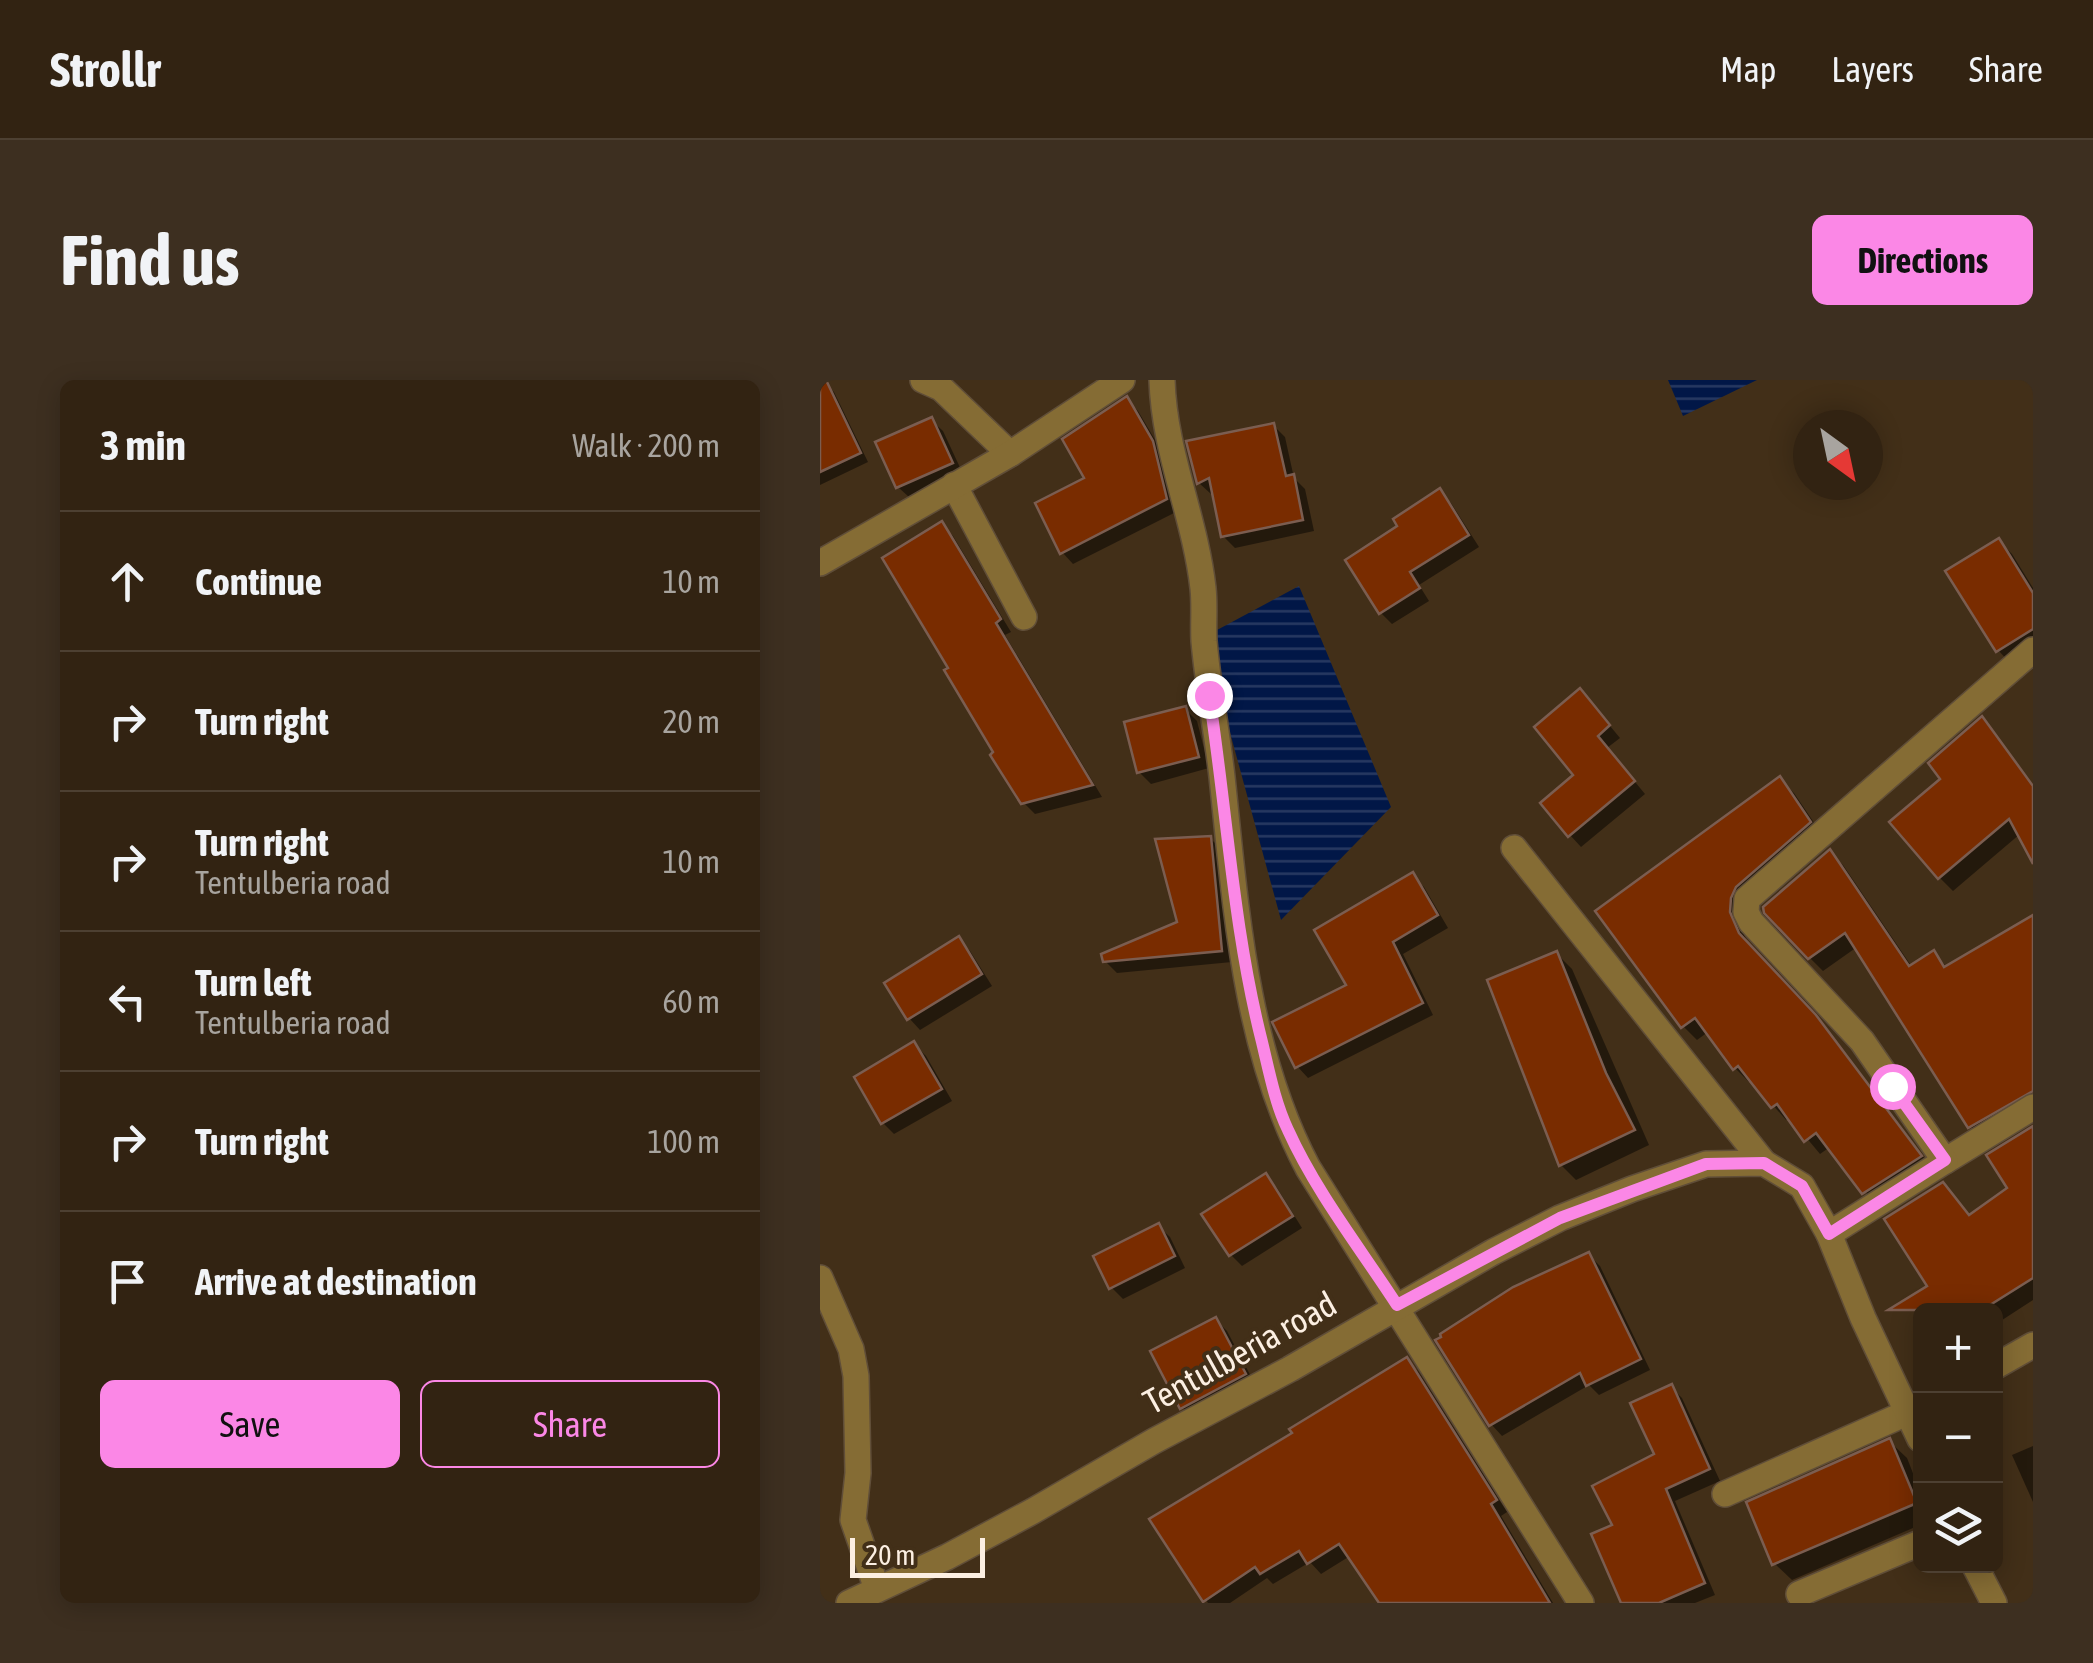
<!DOCTYPE html>
<meta charset="utf-8">
<style>
:root{--surface:#322312;--page:#3d2f20;--text:#f1f3f6;--muted:#a8a49f;--line:#4d4032;--accent:#fb87e6}
body{margin:0;font-family:"Asap Condensed",sans-serif;background:var(--page);color:var(--text)}
.controls{position:absolute;right:30px;bottom:30px;display:grid;overflow:hidden;border-radius:15px;box-shadow:0 5px 25px #0003}
.controls button{width:90px;height:90px;display:grid;place-items:center;padding:0;border:0;border-bottom:2px solid var(--line);background:var(--surface);color:var(--text);font:50px sans-serif}
.compass{position:absolute;left:973px;top:30px;width:90px;height:90px;border-radius:50%;background:var(--surface);box-shadow:0 5px 25px #0003;rotate:147deg}
.scale{position:absolute;left:30px;bottom:25px;width:135px;box-sizing:border-box;padding-left:10px;border:5px solid #fcefe2;border-top:0;font-size:28px;line-height:35px;white-space:nowrap;color:#fcefe2;-webkit-text-stroke:8px #422f18;paint-order:stroke}
.stop{position:absolute;width:30px;height:30px;margin:-22px;border:8px solid #fb87e6;border-radius:50%;background:#fff}
.stop.end{background:#fb87e6;border-color:#fff;box-shadow:0 2px 10px #0008}
.list{margin:0;padding:0;list-style:none}
h2{display:flex;justify-content:space-between;align-items:center;height:130px;margin:0;padding:0 40px;font-size:42px}
h2 small{font-size:32px;font-weight:400;color:var(--muted)}
.list li{display:grid;grid-template-columns:65px 1fr auto;gap:30px;align-items:center;box-sizing:border-box;height:140px;padding:0 40px;border-top:2px solid var(--line)}
.list b{display:block;font-size:38px;white-space:nowrap}
.list p{margin:0;font-size:32px;white-space:nowrap;color:var(--muted)}
.list em{font-size:32px;font-style:normal;color:var(--muted)}
.actions{display:flex;gap:20px;padding:30px 40px}
.actions a{flex:1;padding:22px 0;border:2px solid var(--accent);border-radius:15px;text-align:center;font-size:35px;color:var(--accent)}
.actions .main{background:var(--accent);color:#111}
.icon{flex:none;width:55px;height:55px;fill:none;stroke:currentColor;stroke-width:2;stroke-linecap:round;stroke-linejoin:round}
.map{position:relative;flex:none;width:1213px;height:1223px;overflow:hidden;border-radius:15px}
header{display:flex;align-items:center;gap:60px;box-sizing:border-box;height:140px;padding:0 50px;background:var(--surface);border-bottom:2px solid var(--line)}
header strong{font-size:48px}
nav{display:flex;gap:55px;margin-inline-start:auto;font-size:35px}
.intro{display:flex;align-items:center;justify-content:space-between;box-sizing:border-box;height:240px;padding:0 60px}
h1{margin:0;font-size:70px}
.button{padding:25px 45px;border-radius:15px;background:var(--accent);color:#111;font-size:35px;font-weight:700}
main{display:flex;gap:60px;padding:0 60px}
aside{flex:1;background:var(--surface);border-radius:15px;box-shadow:0 5px 25px #0003}
.map>svg:first-child{display:block}
.water{fill:url(#water-rules)}
.shadow{fill:#0007}
.building{fill:#792c00;stroke:#7b5d50;stroke-width:2.5}
.lines{fill:none;stroke-linecap:round;stroke-linejoin:round}
.minor-casing{stroke:#604e38;stroke-width:28}
.minor{stroke:#856c34;stroke-width:25}
.route{stroke:#fb87e6;stroke-width:12}
.labels{text-anchor:middle;stroke-width:8;stroke-linejoin:round;paint-order:stroke}
.street-label{font-size:35px;fill:#fcefe2;stroke:#422f18}
</style>
<header>
<strong>Strollr</strong>
<nav><a>Map</a><a>Layers</a><a>Share</a></nav>
</header>
<div class="intro"><h1>Find us</h1><a class="button">Directions</a></div>
<main>
<aside>
<h2>3 min<small>Walk · 200 m</small></h2>
<ul class="list">
<li><svg class="icon" aria-label="ahead" viewBox="0 0 24 24"><path d="M12 20V5M6 11l6-6 6 6"/></svg><div><b>Continue</b></div><em>10 m</em></li>
<li><svg class="icon" aria-label="right" viewBox="0 0 24 24"><path d="M7 20v-9h11M14 6l5 5-5 5"/></svg><div><b>Turn right</b></div><em>20 m</em></li>
<li><svg class="icon" aria-label="right" viewBox="0 0 24 24"><path d="M7 20v-9h11M14 6l5 5-5 5"/></svg><div><b>Turn right</b><p>Tentulberia road</p></div><em>10 m</em></li>
<li><svg class="icon" aria-label="left" viewBox="0 0 24 24"><path d="M17 20v-9H6M10 6l-5 5 5 5"/></svg><div><b>Turn left</b><p>Tentulberia road</p></div><em>60 m</em></li>
<li><svg class="icon" aria-label="right" viewBox="0 0 24 24"><path d="M7 20v-9h11M14 6l5 5-5 5"/></svg><div><b>Turn right</b></div><em>100 m</em></li>
<li><svg class="icon" aria-label="arrive" viewBox="0 0 24 24"><path d="M6 21V4h12l-3 4 3 4H6"/></svg><div><b>Arrive at destination</b></div></li>
</ul>
<div class="actions"><a class="main">Save</a><a>Share</a></div>
</aside>
<div class="map">
<svg width="1213" height="1223" viewBox="0 0 1213 1223">
<defs>
<pattern id="water-rules" width="6" height="5" patternUnits="userSpaceOnUse" patternTransform="scale(2.5)"><rect width="6" height="5" fill="#011747"/><path d="M0 2.5h6" fill="none" stroke="#273961"/></pattern>
</defs>
<rect width="100%" height="100%" fill="#422f18"/>
<g class="water">
<path d="M848,0H937L863,36Z"/>
<path d="M479,206L571,427L461,540L384,257Z"/>
</g>
<g class="shadow">
<path d="M0,0H8L4,2L14,12L48,82L0,105Z"/>
<path d="M307,19L318,31L344,75L358,131L253,184L242,172L268,99Z"/>
<path d="M111,40L123,51L143,94L90,118L78,107Z"/>
<path d="M453,45L465,57L474,98L485,109L494,151L415,168L403,156L394,112L391,114L379,103Z"/>
<path d="M619,111L631,123L659,167L599,205L609,221L572,244L561,233L528,181L581,147Z"/>
<path d="M122,144L133,156L191,252L185,255L282,417L215,434L203,422Z"/>
<path d="M1179,161L1192,174L1213,208V272L1191,284L1178,270Z"/>
<path d="M771,323L800,358L787,368L825,414L761,467L750,455L756,396Z"/>
<path d="M365,329L377,341L389,388L331,404L319,392Z"/>
<path d="M1162,339L1213,405V479L1200,454L1133,511L1120,498L1123,400Z"/>
<path d="M960,399L974,413L1003,456L924,533V555L932,570L1009,652L1114,791L1057,826L1010,767L1000,774L970,738L966,740L931,700L929,702L915,688L888,652L877,660L863,646L779,531Z"/>
<path d="M390,458L402,470L412,582L297,593L285,581L360,544Z"/>
<path d="M1009,472L1023,485L1092,587L1113,573L1128,588L1213,538V729L1164,760L1150,746L1037,567L1003,591L989,577Z"/>
<path d="M592,495L604,507L628,548L583,574L613,635L488,698L477,686L530,606Z"/>
<path d="M139,559L150,571L172,606L100,650L89,638Z"/>
<path d="M737,574L752,589L829,765L756,800L741,785Z"/>
<path d="M94,664L106,676L132,721L74,754L63,743Z"/>
<path d="M1213,749V920L1176,944V931H1110L1100,914L1111,906L1123,805L1151,837L1190,809L1169,776Z"/>
<path d="M445,796L457,808L482,848L422,886L411,875Z"/>
<path d="M338,846L350,857L365,888L303,919L291,907Z"/>
<path d="M769,875L780,886L830,990L779,1015L769,1005L682,1056L671,1044Z"/>
<path d="M396,940L407,951L436,1006L373,1039L362,1027Z"/>
<path d="M587,980L598,991L687,1132L681,1136L733,1223H562L530,1176L501,1194L490,1182L453,1204L447,1198L410,1223H388L332,1140L475,1054Z"/>
<path d="M851,1007L862,1018L900,1101L855,1121L895,1215L875,1223H804L775,1155L795,1146L837,1075Z"/>
<path d="M1069,1061L1087,1078L1100,1111V1145L972,1200L954,1183Z"/>
<path d="M1213,1066V1122L1192,1075Z"/>
</g>
<g class="building">
<path d="M0,0H6L41,73L0,92Z"/>
<path d="M307,16L333,61L347,119L240,174L215,123L264,98L242,59Z"/>
<path d="M112,37L133,83L76,108L55,62Z"/>
<path d="M454,43L466,96L474,94L483,140L401,157L389,98L377,104L366,61Z"/>
<path d="M620,108L649,155L590,192L600,208L559,234L525,180L577,146L573,139Z"/>
<path d="M122,141L181,239L176,243L273,405L201,424L170,375L173,372L124,290L128,288L62,178Z"/>
<path d="M1179,158L1213,213V249L1176,272L1125,191Z"/>
<path d="M760,308L790,345L778,356L815,401L748,457L720,423L753,395L714,347Z"/>
<path d="M366,326L379,377L317,393L304,342Z"/>
<path d="M1162,336L1213,406V484L1189,439L1118,499L1069,442L1120,399L1108,383Z"/>
<path d="M960,396L991,442L916,507L911,518L910,532L919,553L996,635L1102,776L1042,814L996,753L984,762L957,724L951,728L918,686L913,690L875,638L861,648L775,531Z"/>
<path d="M391,456L402,571L283,582L281,574L357,542L335,459Z"/>
<path d="M1010,469L1089,586L1114,570L1124,587L1213,535V711L1148,748L1025,553L988,579L944,533L943,527Z"/>
<path d="M593,492L618,535L573,562L603,623L475,688L452,642L526,605L494,550Z"/>
<path d="M139,556L162,594L87,640L64,603Z"/>
<path d="M737,571L786,693L815,750L739,786L667,600Z"/>
<path d="M94,661L122,709L61,744L34,697Z"/>
<path d="M1213,746V898L1162,930H1068L1107,906L1064,839L1123,802L1149,835L1187,808L1166,775Z"/>
<path d="M446,793L473,836L409,876L381,834Z"/>
<path d="M339,843L355,876L289,909L273,876Z"/>
<path d="M769,872L821,979L766,1006L760,993L669,1046L615,960L621,957L620,954L693,907Z"/>
<path d="M396,937L426,994L360,1029L330,971Z"/>
<path d="M587,977L677,1120L671,1124L730,1223H559L519,1164L487,1184L479,1171L440,1194L435,1187L383,1222L329,1139L472,1053L469,1049Z"/>
<path d="M852,1004L890,1089L846,1109L885,1203L839,1223H801L771,1154L792,1145L772,1106L834,1074L810,1023Z"/>
<path d="M1070,1058L1097,1123L952,1185L926,1122Z"/>
</g>
<g class="lines">
<defs>
<g id="minor">
<path d="M103,0L121,8L190,74"/>
<path d="M342,0C344,72 375,137 383,208C385,226 383,244 384,261C388,307 397,352 402,397C416,529 425,669 488,788L761,1223"/>
<path d="M134,105L204,237"/>
<path d="M0,183L190,74L302,0"/>
<path d="M694,468L944,783"/>
<path d="M1125,781L1213,727"/>
<path d="M1009,854L1125,781L1042,661L931,542L926,532L927,519L1213,270"/>
<path d="M0,898L31,969L36,996L38,1093L33,1140L57,1209"/>
<path d="M1176,986L1213,965"/>
<path d="M905,1114L1100,1027"/>
<path d="M1155,1186L1174,1223"/>
<path d="M979,1214L1100,1163"/>
<path d="M29,1223L127,1177L213,1131L334,1061L470,989L673,872L740,838L812,809L886,784L944,783L982,806L1009,854L1043,938L1100,1059"/>
</g>
</defs>
<use href="#minor" class="minor-casing"/>
<use href="#minor" class="minor"/>
</g>
<g class="lines">
<path class="route" d="M389,315C407,431 413,548 442,662C449,691 455,723 468,750C496,812 540,868 577,925L740,838L886,784L944,783L982,806L1009,854L1125,780L1072,706"/>
</g>
<g class="labels">
<g class="street-label">
<text transform="translate(420 973) rotate(-29)" y="12">Tentulberia road</text>
</g>
</g>
</svg>
<div class="controls">
<button>+</button>
<button>−</button>
<button><svg class="icon" aria-label="layers" viewBox="0 0 24 24"><path d="M12 4l9 5-9 5-9-5zM3 14l9 5 9-5"/></svg></button>
</div>
<svg class="compass" viewBox="-18 -18 36 36"><path d="M0-13l5 13h-10z" fill="#e53935"/><path d="M0 13l5-13h-10z" fill="#a8a49f"/></svg>
<div class="scale">20 m</div>
<div class="stop" style="left:1072px;top:706px"></div>
<div class="stop end" style="left:389px;top:315px"></div>
</div>
</main>
